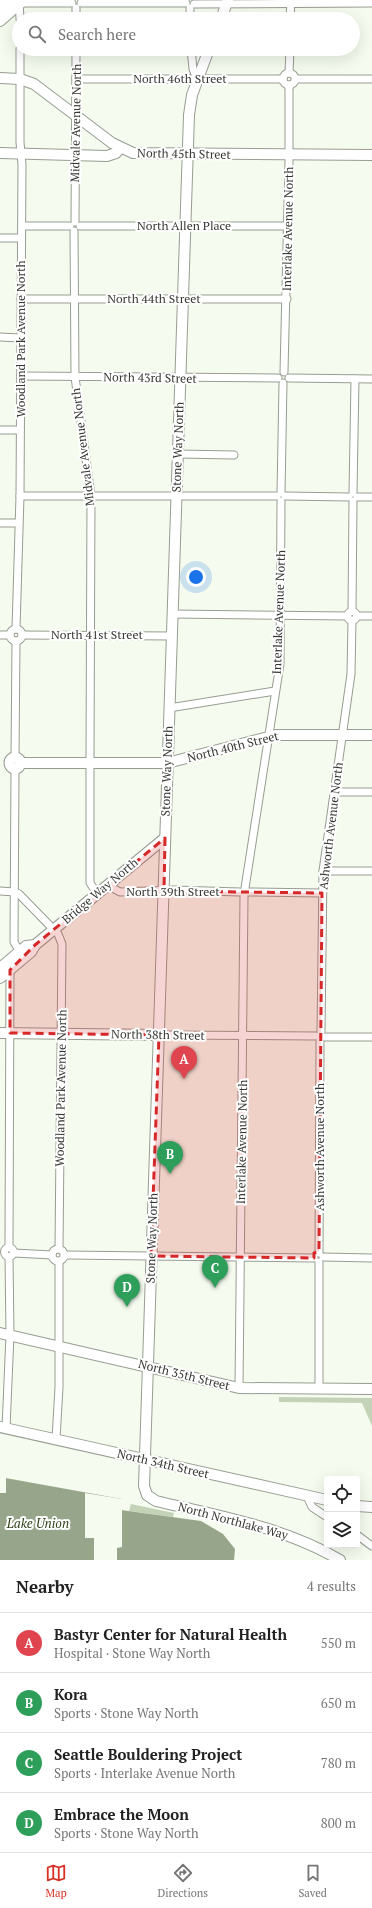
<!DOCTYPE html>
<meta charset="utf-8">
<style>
:root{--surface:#fff;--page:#f2f2f2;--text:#222;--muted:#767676;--line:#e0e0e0;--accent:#d93025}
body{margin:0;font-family:"PT Serif",serif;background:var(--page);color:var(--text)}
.controls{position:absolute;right:12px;bottom:12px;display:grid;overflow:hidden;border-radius:4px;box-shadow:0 4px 16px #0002}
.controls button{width:36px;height:36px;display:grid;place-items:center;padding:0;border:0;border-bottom:1px solid var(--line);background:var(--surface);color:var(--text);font:20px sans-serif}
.you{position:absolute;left:196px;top:577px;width:14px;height:14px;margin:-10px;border:3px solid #fff;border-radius:50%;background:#1a73e8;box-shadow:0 0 0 6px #1a73e833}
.badge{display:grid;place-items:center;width:26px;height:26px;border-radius:50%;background:var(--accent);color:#fff;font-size:13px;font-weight:700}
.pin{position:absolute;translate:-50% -33px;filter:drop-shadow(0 1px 2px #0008)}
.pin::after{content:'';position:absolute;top:21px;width:14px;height:12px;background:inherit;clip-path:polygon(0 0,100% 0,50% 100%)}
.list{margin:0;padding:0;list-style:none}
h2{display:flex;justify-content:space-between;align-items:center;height:52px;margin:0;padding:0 16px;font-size:17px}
h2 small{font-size:13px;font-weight:400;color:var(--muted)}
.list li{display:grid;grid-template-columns:26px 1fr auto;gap:12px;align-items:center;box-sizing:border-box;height:60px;padding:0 16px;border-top:1px solid var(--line)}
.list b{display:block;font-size:15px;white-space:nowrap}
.list p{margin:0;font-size:13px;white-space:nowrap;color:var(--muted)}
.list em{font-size:13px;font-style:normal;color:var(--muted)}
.icon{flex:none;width:22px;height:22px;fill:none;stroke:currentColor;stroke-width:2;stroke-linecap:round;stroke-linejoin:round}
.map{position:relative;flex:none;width:372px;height:1560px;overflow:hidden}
.search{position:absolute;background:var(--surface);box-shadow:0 4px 16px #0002;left:12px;right:12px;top:12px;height:44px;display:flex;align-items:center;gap:10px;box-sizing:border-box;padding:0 14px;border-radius:22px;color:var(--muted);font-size:15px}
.sheet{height:292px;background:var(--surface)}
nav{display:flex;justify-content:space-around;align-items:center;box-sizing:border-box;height:56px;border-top:1px solid var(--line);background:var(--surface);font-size:11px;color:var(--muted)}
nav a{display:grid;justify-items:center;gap:2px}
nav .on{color:var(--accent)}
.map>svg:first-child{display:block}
.green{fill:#c4d3b7}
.water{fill:#97a68a}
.pier{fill:#f5fcef}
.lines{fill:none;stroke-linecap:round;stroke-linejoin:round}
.street-casing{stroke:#979d92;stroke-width:9}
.secondary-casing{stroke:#979d92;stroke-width:12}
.street{stroke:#fff;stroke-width:7}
.secondary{stroke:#fff;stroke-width:10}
.marked{fill:#d62828;fill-opacity:0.2;stroke:#d62828;stroke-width:3;stroke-dasharray:8 5;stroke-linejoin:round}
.labels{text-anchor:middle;stroke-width:4;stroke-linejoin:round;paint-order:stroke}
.street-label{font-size:12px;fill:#363833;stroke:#fff}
.water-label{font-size:13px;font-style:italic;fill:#304418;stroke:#fff}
</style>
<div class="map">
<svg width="372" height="1560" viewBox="0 0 372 1560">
<rect width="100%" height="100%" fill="#f5fcef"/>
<g class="green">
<path d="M279,1397L372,1398V1426L362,1403L279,1402Z"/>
<path d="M131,1504L174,1513L173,1517L129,1511Z"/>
</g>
<path class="water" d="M0,1477L122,1499L121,1510L201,1521L223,1534L235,1549L234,1560H0Z"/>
<g class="pier">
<path d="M0,1475L6,1476V1493H0Z"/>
<path d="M85,1493L122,1499V1547L117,1548V1560H94V1538H85Z"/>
</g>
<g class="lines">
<defs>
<g id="street">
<path d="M19,1L20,19"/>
<path d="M0,3H72"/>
<path d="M81,3H186"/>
<path d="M194,4L372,3"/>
<path d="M76,8V19"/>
<path d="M190,8V19"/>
<path d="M290,19L291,0"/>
<path d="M191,49L193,69L197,79"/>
<circle cx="289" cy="79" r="6"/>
<path d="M289,73L290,49"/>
<path d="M76,79H283"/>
<path d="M296,79H372"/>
<path d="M75,222L76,49"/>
<path d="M22,226H70"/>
<path d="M80,226H288"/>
<path d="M74,231L75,377L91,496L90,759"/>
<path d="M0,238H21"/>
<path d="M21,299H287"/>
<path d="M0,337L21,338"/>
<path d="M284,372L289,161V85"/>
<path d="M21,376L278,378"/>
<path d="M289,378L372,379"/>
<path d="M0,430H20"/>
<path d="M178,454L234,455"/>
<path d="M281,493L283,383"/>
<path d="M353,493L355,379"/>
<path d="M20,496H277"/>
<path d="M285,496L349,497"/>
<path d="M357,497H372"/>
<path d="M0,523H18"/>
<path d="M352,611L353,501"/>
<circle cx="352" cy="616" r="4.5"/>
<path d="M172,614L348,616"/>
<path d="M357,616H372"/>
<circle cx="16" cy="635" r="6"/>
<path d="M16,629L20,496L22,165L20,142V49"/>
<path d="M0,635H10"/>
<path d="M22,635L172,636"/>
<path d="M169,708L275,691"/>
<path d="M15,758L16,641"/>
<path d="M90,767V883L97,893"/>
<path d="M15,769L14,942L20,952"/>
<path d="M335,792H372"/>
<path d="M323,871H372"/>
<path d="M107,885L120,892L174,890L240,892"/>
<path d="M245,888L280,664L281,501"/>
<path d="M0,891L15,892L19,894L58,934L62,944L59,1249"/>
<path d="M248,892L322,893"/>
<path d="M321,1032L323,871L351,674L352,620"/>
<path d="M159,1035L316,1036"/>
<path d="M325,1037H372"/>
<circle cx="9" cy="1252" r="4.5"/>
<path d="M9,1248L10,970"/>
<circle cx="58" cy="1255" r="6"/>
<path d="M14,1253L52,1255"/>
<path d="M319,1253L320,1041"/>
<path d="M65,1255L314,1258"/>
<path d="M323,1257L372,1258"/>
<path d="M319,1262V1389"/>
<path d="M239,1388L244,896"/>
<path d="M6,1428L10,1335L9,1257"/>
<path d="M56,1439L59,1387V1262"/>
<path d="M307,1496L312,1507L327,1517"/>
<path d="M357,1535L372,1546"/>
</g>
<g id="secondary">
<path d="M0,10L18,4"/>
<path d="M221,19L228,0"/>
<path d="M0,21L24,0"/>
<path d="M209,49L192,95L189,115L144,1486L147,1495L156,1501C219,1516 284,1527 340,1560"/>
<path d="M0,78L20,79L34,84L112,143L133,153L372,155"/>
<path d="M0,153L107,156L116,153L120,148"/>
<circle cx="15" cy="763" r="5.5"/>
<path d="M20,763H86"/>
<path d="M94,763H167L276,735H372"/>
<path d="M0,968L26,946L35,945"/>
<path d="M0,978L31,952L35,945L165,838"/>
<path d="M0,1033L159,1035"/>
<path d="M0,1333L239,1388L372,1389"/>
<path d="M0,1427L327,1500"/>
<path d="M357,1506L372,1507"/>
</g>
</defs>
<use href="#street" class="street-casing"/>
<use href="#secondary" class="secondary-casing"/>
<use href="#street" class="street"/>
<use href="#secondary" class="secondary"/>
</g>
<path class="marked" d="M165,838L164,891L322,893L319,1251L314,1253V1258L151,1256L159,1035L10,1033V970L35,945Z"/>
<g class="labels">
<g class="street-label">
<text x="180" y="83">North 46th Street</text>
<text transform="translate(76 123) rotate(-89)" y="4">Midvale Avenue North</text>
<text transform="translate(184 154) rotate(1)" y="4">North 45th Street</text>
<text x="184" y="230">North Allen Place</text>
<text transform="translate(288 229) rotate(-89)" y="4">Interlake Avenue North</text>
<text x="154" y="303">North 44th Street</text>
<text transform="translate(21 339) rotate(-90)" y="4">Woodland Park Avenue North</text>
<text transform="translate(150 378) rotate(1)" y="4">North 43rd Street</text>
<text transform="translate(83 447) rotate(-97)" y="4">Midvale Avenue North</text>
<text transform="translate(178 447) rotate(-88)" y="4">Stone Way North</text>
<text transform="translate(279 612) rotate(-88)" y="4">Interlake Avenue North</text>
<text x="97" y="639">North 41st Street</text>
<text transform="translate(233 747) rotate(-14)" y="4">North 40th Street</text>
<text transform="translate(167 771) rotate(-88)" y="4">Stone Way North</text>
<text transform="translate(331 826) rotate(-83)" y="4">Ashworth Avenue North</text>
<text transform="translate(100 891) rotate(-40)" y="4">Bridge Way North</text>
<text x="173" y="896">North 39th Street</text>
<text transform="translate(158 1035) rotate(1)" y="4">North 38th Street</text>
<text transform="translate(61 1088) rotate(-89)" y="4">Woodland Park Avenue North</text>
<text transform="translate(242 1142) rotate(-89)" y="4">Interlake Avenue North</text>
<text transform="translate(320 1147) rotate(-90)" y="4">Ashworth Avenue North</text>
<text transform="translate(152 1238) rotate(-88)" y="4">Stone Way North</text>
<text transform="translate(184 1375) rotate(14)" y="4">North 35th Street</text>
<text transform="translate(163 1464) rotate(13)" y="4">North 34th Street</text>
<text transform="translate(233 1521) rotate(15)" y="4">North Northlake Way</text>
</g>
<g class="water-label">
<text x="38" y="1528">Lake Union</text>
</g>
</g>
</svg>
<div class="controls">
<button><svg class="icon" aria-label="locate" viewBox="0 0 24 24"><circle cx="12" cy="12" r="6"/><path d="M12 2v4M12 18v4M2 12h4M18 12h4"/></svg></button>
<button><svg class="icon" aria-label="layers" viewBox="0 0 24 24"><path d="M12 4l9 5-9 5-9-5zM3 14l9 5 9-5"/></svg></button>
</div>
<div class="you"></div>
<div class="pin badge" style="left:184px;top:1079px;background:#e0444e">A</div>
<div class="pin badge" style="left:170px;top:1174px;background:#2e9e5b">B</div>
<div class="pin badge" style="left:215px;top:1288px;background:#2e9e5b">C</div>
<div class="pin badge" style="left:127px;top:1307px;background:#2e9e5b">D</div>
<div class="search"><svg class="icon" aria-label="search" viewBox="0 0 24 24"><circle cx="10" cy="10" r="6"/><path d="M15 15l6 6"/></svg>Search here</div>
</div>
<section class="sheet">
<h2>Nearby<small>4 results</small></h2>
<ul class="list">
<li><span class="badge" style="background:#e0444e">A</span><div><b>Bastyr Center for Natural Health</b><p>Hospital · Stone Way North</p></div><em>550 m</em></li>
<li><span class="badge" style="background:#2e9e5b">B</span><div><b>Kora</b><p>Sports · Stone Way North</p></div><em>650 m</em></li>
<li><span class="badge" style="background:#2e9e5b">C</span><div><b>Seattle Bouldering Project</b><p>Sports · Interlake Avenue North</p></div><em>780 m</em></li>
<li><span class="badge" style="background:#2e9e5b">D</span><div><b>Embrace the Moon</b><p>Sports · Stone Way North</p></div><em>800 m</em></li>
</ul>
</section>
<nav>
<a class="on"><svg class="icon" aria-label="map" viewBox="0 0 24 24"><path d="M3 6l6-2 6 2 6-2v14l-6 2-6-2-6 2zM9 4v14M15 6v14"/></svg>Map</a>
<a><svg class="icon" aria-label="directions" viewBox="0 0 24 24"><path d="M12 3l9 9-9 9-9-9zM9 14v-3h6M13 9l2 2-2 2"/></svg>Directions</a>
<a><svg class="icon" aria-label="saved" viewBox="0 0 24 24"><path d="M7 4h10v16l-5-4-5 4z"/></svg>Saved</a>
</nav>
